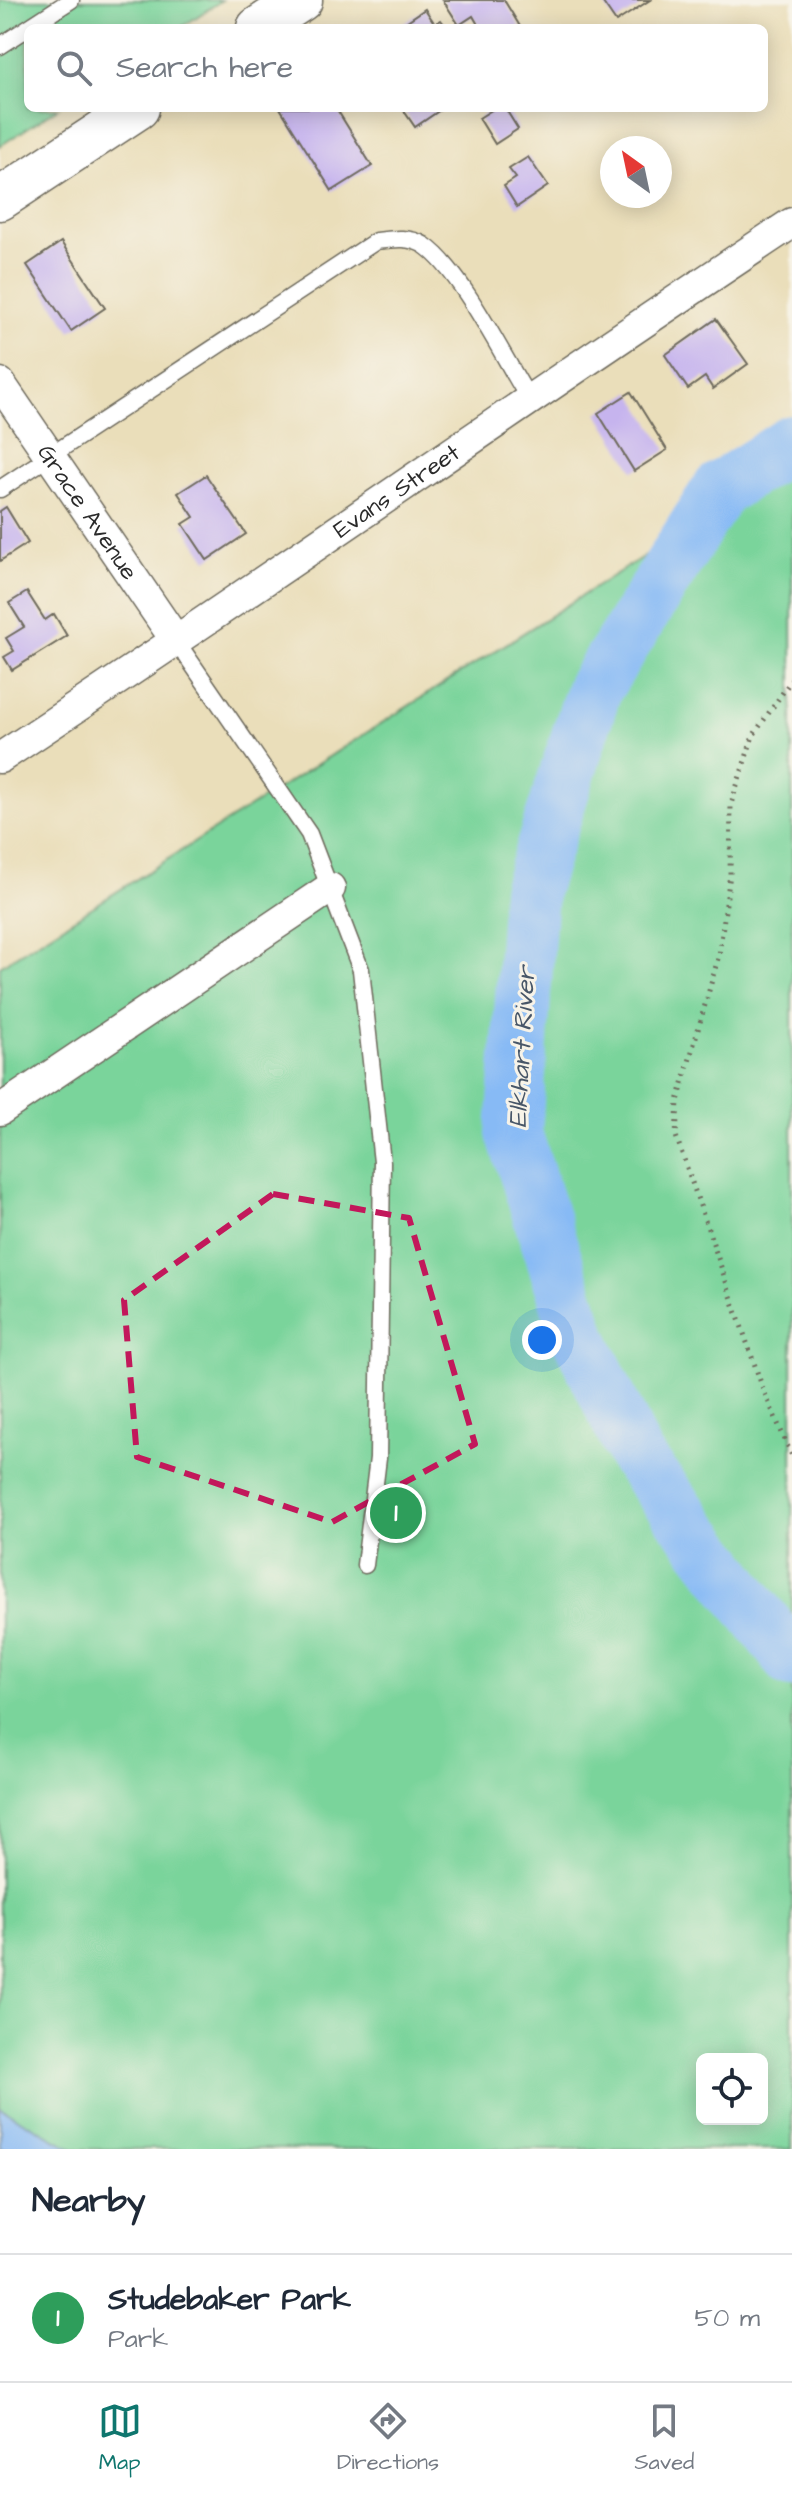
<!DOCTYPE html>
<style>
:root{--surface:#fff;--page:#f6f6f7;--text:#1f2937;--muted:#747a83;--line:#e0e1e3;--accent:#0f766e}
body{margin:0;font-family:"Architects Daughter",sans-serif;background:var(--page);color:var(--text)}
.controls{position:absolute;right:24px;bottom:24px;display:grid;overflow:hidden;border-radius:12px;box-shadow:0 4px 20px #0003}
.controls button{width:72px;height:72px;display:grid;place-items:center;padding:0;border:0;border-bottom:2px solid var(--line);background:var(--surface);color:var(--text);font:40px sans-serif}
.compass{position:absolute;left:600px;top:136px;width:72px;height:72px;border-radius:50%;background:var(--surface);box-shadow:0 4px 20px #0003;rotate:327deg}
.you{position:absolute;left:542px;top:1340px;width:28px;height:28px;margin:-20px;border:6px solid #fff;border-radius:50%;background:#1a73e8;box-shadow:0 0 0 12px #1a73e833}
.badge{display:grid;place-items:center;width:52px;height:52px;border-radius:50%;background:var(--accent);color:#fff;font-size:26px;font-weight:700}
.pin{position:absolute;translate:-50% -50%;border:4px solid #fff;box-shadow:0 2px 8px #0006}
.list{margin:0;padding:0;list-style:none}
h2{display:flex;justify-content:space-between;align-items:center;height:104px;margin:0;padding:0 32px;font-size:34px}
h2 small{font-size:26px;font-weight:400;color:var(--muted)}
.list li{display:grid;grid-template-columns:52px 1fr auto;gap:24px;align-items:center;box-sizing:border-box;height:128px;padding:0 32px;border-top:2px solid var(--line)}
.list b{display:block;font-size:30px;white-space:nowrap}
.list p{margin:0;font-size:26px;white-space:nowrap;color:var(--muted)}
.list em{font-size:26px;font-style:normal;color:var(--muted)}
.icon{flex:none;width:44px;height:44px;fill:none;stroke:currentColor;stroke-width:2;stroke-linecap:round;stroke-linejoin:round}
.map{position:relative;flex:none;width:792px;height:2149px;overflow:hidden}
.search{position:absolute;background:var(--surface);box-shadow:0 4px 20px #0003;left:24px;right:24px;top:24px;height:88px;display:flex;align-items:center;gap:20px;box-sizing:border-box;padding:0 28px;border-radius:12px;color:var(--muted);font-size:30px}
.sheet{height:232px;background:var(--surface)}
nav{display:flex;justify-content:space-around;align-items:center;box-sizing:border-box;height:112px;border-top:2px solid var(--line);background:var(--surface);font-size:22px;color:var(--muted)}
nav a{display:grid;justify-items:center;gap:4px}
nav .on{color:var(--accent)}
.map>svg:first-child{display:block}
.green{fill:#7ad49b;stroke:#528063;stroke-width:2;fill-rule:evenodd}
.water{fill:#87baf5;stroke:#597290;stroke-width:2}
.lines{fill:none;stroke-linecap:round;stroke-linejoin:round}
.river{stroke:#87baf5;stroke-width:56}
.building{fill:#c6b4ee}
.lane-casing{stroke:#6e6a5d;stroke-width:19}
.street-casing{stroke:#6e6a5d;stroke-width:33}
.secondary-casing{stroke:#6e6a5d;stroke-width:45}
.path{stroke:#6e6a5d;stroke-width:5;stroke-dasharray:2 6;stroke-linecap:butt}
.lane{stroke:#fff;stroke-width:16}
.street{stroke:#fff;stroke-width:30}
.secondary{stroke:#fff;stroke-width:42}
.marked{fill:none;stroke:#c2185b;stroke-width:6;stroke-dasharray:16 10;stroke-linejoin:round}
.labels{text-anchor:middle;stroke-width:6;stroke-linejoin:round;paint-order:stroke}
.street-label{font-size:24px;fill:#2b2b2b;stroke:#f7f3e8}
.water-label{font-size:26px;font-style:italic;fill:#475668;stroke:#f7f3e8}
</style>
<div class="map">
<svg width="792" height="2149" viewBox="0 0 792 2149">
<rect width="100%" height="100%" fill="#f7f3e8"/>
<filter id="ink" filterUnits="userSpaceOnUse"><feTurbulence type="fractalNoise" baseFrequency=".0125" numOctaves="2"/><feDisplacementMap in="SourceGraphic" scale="16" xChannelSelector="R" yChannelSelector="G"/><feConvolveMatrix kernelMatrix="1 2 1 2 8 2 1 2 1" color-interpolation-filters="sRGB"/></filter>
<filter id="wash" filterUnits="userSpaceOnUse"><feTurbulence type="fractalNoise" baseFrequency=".006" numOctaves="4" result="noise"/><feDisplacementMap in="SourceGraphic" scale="32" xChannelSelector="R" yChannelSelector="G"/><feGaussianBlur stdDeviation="1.8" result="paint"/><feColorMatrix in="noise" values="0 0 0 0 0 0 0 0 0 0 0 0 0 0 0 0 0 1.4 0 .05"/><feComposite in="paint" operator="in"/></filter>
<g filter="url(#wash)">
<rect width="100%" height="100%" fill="#eadeba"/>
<g class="green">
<path d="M0,0H222L180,28H28V108H58L0,146Z"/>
<path d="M792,462V2149H0V966ZM702,2059H762V2119H702Z"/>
</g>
<path class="water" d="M0,2108L73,2149H0Z"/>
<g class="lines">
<path class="river" d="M792,443L719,490L594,689L530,891L514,1133L579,1336L636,1456L792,1660"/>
</g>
<g id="blocks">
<g class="building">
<path d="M443,0H504L521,28H480L473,16L459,25Z"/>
<path d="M601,0H650L616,22Z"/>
<path d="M425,9L435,24L441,20L447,28H397Z"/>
<path d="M280,108H336L372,166L332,191Z"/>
<path d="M402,108H443L415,127Z"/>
<path d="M495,108H505L518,129L495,144L479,118Z"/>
<path d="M528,157L548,186L517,207L504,186L516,178L509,169Z"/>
<path d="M61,242L105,308L71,331L27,265Z"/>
<path d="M716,319L748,364L713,389L705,377L688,389L665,355Z"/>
<path d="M631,392L667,450L634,471L598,413Z"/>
<path d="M206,475L246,534L207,560L183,524L194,517L178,493Z"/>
<path d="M6,507L28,543L0,561V511Z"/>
<path d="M27,592L45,620L54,614L67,636L12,670L4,657L14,651L6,638L24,627L9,603Z"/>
</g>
</g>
</g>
<g filter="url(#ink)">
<use href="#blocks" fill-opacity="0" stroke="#6e6a5d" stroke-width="2"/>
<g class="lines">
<defs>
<g id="lane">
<path d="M0,46L71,0"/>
<path d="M0,489L376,241C392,239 409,236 424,245C461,270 503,357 528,397"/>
<path d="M177,642L309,834L361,970L382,1162L378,1458L365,1565"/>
</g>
<g id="street">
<path id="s1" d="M0,383L177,642"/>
<path id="s2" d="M0,758C266,583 526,399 792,223"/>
<path d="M0,1110L330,888"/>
</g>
<g id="secondary">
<path d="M258,28L301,0"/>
<path d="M0,199L138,108"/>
</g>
</defs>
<use href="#lane" class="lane-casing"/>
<use href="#street" class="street-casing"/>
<use href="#secondary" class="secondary-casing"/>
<path class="path" d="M792,679L753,736L731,804L730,874L719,955L678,1101L676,1136L763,1389L792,1456"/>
<use href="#lane" class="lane"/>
<use href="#street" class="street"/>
<use href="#secondary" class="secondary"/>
</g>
</g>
<path class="marked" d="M273,1194L409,1218L475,1444L332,1522L137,1457L124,1300Z"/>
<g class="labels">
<g class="street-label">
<text dy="8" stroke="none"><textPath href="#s2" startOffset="478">Evans Street</textPath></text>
<text dy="8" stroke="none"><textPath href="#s1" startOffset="156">Grace Avenue</textPath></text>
</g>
<g class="water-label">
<text transform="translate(521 1047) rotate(-87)" y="9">Elkhart River</text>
</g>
</g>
</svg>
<div class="controls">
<button><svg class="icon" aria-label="locate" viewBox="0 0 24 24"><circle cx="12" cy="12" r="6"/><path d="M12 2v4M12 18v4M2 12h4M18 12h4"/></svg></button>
</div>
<svg class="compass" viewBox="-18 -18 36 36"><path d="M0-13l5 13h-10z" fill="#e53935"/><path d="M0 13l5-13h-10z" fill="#747a83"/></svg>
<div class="you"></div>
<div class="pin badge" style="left:396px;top:1513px;background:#2e9e5b">1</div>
<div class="search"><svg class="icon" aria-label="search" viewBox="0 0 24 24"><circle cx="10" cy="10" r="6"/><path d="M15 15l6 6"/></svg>Search here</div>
</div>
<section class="sheet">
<h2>Nearby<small></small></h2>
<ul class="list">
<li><span class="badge" style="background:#2e9e5b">1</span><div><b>Studebaker Park</b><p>Park</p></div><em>50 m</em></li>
</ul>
</section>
<nav>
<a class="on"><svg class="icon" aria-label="map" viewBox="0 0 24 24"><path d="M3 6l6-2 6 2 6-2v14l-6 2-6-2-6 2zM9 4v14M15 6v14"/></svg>Map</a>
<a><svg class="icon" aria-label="directions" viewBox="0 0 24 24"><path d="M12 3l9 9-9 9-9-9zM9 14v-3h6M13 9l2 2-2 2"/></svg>Directions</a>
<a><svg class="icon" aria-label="saved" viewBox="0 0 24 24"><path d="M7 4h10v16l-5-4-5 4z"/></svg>Saved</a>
</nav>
